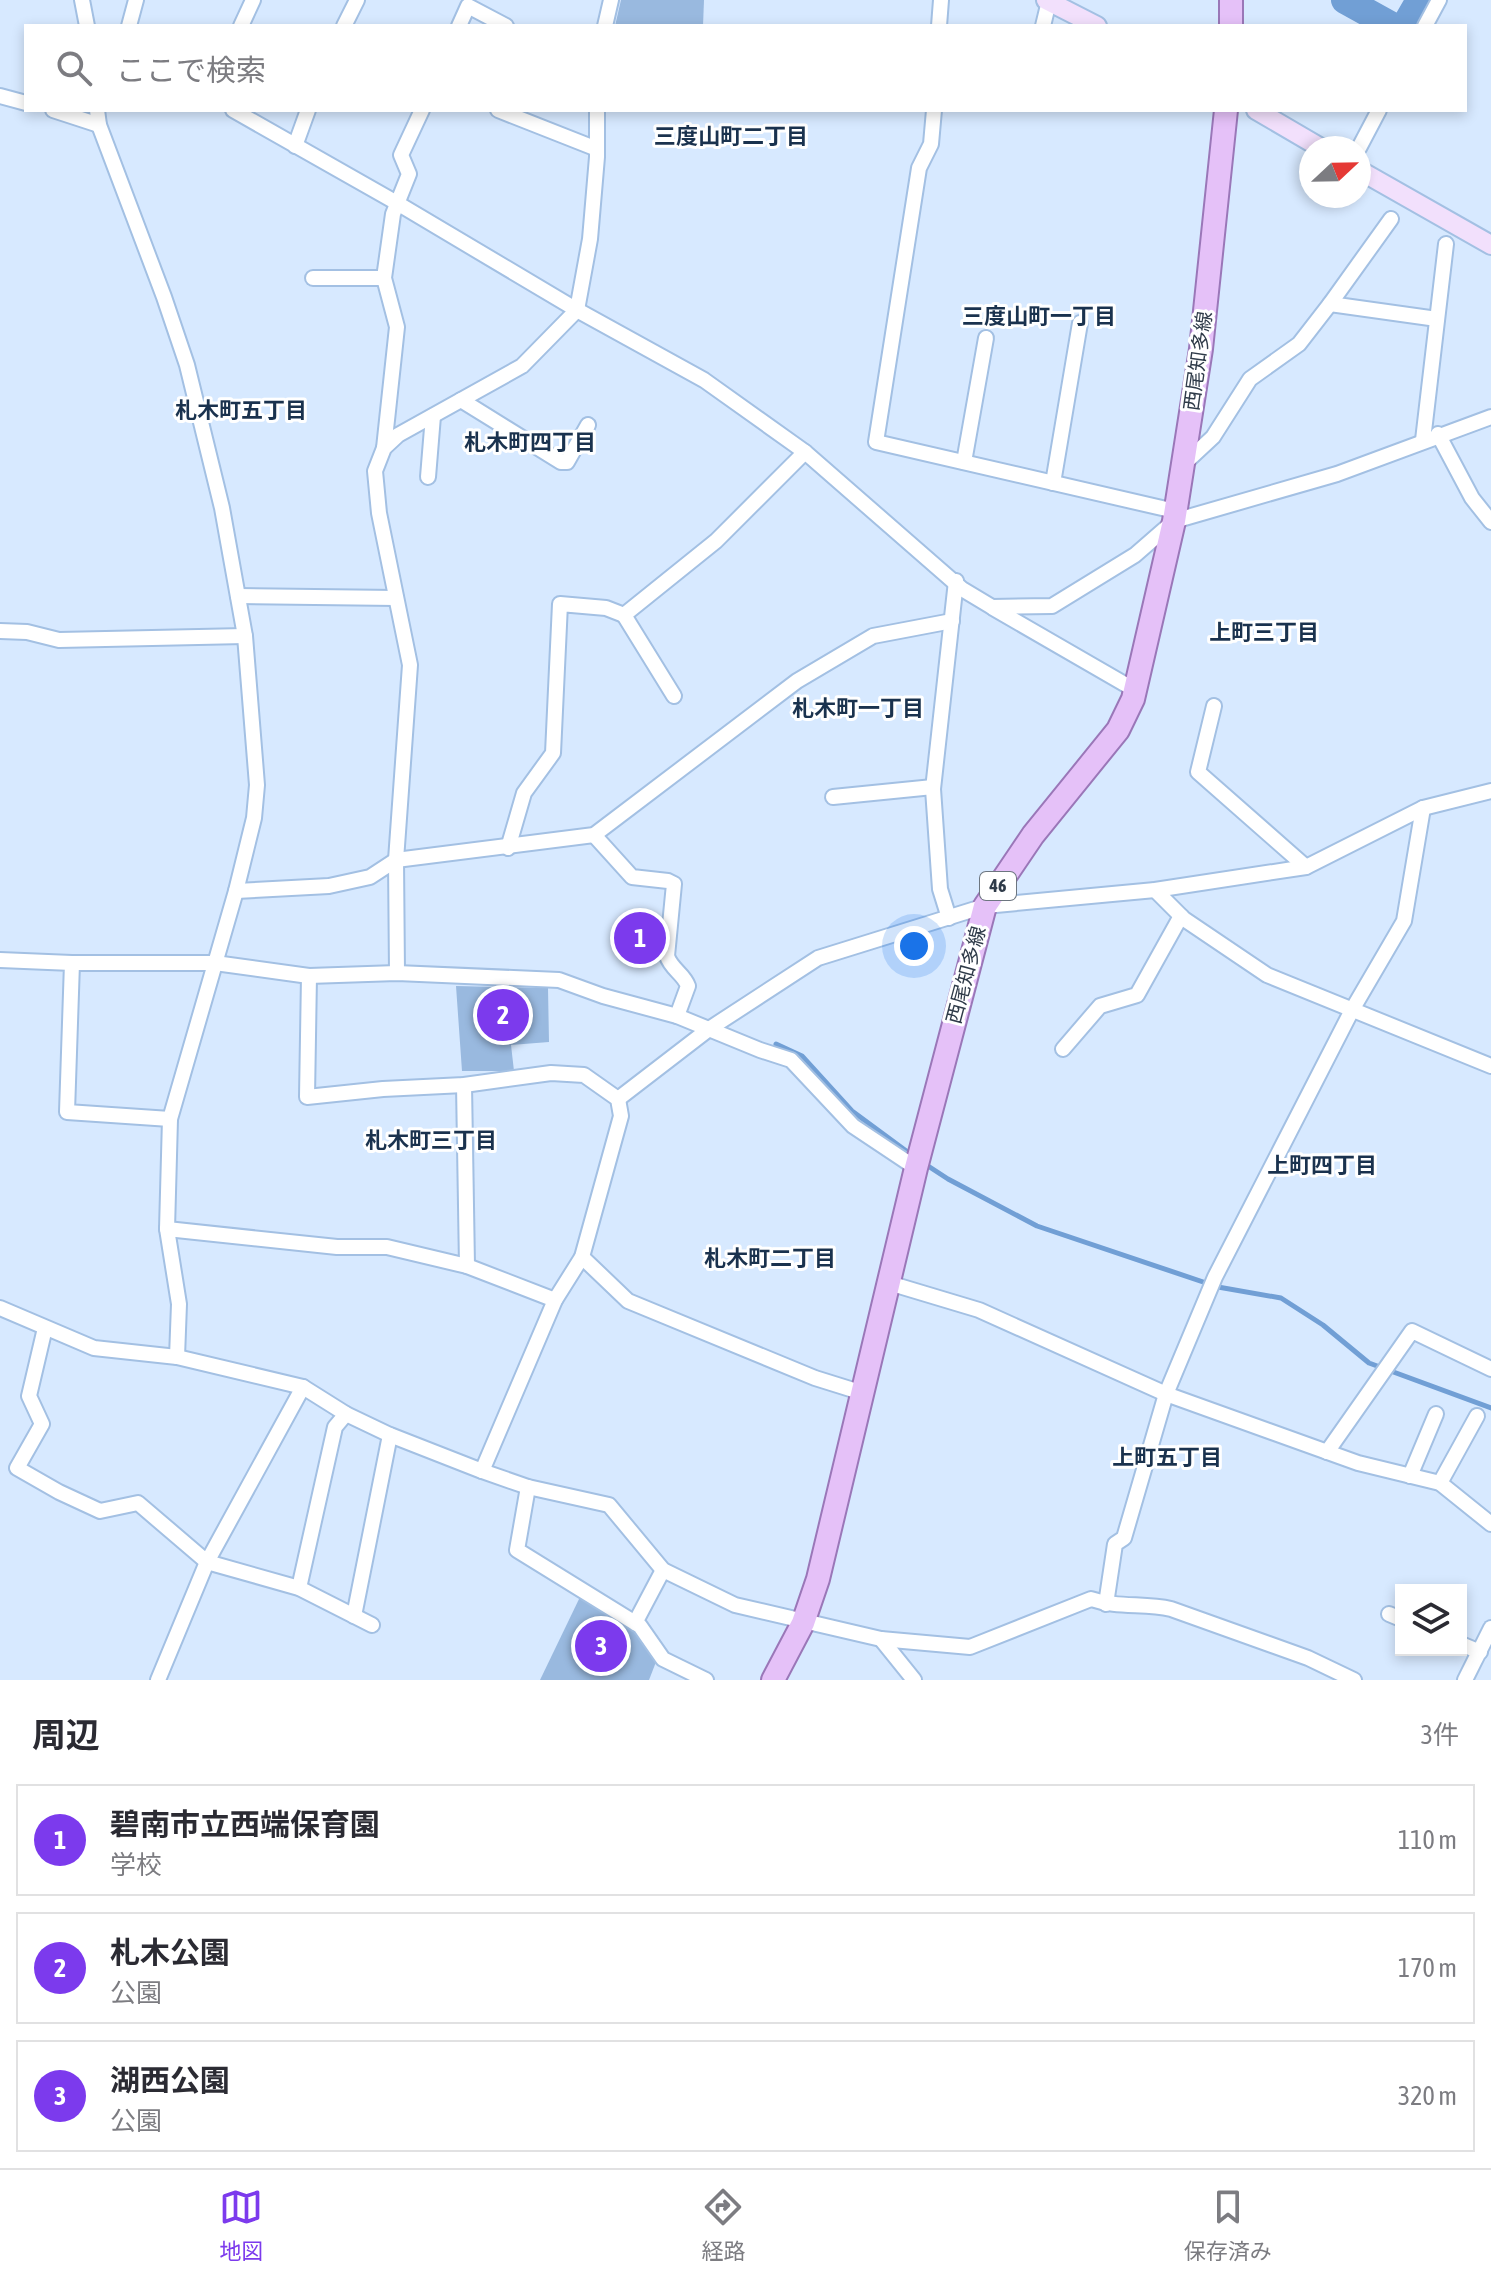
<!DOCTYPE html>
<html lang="ja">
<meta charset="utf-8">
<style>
:root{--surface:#fff;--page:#f7f7f7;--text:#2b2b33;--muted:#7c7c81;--line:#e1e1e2;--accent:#7c3aed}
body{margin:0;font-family:"Asap Condensed","Noto Sans JP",sans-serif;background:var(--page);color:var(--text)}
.controls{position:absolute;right:24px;bottom:24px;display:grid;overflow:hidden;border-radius:0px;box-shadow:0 4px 12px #0003}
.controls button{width:72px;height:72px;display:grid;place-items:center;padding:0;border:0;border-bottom:2px solid var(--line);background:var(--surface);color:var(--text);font:40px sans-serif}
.compass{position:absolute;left:1299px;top:136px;width:72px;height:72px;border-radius:50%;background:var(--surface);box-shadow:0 4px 12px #0003;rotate:68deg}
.you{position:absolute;left:914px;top:946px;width:28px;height:28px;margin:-20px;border:6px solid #fff;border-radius:50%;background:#1a73e8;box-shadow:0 0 0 12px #1a73e833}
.badge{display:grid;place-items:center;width:52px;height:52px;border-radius:50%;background:var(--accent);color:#fff;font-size:26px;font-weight:700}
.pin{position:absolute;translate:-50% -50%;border:4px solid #fff;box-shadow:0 2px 8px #0006}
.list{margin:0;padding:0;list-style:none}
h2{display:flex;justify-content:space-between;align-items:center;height:104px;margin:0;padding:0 32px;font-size:34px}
h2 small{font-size:26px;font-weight:400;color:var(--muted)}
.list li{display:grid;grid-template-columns:52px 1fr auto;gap:24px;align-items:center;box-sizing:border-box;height:112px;margin:0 16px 16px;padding:0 16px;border:2px solid var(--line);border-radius:0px}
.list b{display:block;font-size:30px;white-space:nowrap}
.list p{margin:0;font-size:26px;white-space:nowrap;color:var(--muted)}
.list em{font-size:26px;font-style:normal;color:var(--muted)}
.icon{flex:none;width:44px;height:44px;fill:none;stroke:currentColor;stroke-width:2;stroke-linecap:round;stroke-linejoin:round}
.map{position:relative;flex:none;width:1491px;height:1680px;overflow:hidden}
.search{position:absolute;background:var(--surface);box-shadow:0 4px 12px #0003;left:24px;right:24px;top:24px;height:88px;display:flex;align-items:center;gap:20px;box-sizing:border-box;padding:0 28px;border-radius:0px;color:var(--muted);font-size:30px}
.sheet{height:488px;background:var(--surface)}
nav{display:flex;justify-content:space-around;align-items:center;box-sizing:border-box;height:112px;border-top:2px solid var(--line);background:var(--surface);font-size:22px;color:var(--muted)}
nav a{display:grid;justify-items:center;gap:4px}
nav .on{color:var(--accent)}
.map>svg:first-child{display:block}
.green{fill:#99b9df}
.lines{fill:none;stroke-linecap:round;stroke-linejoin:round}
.stream{stroke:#719fd5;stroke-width:5}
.river{stroke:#719fd5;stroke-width:28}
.minor-casing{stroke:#a3c0e3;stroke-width:18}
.secondary-casing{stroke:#a3c0e3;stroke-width:22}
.primary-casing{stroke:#9a77b8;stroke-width:26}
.minor{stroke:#fff;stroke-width:14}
.secondary{stroke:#f2e0fc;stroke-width:18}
.primary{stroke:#e5c1f8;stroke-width:22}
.labels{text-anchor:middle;stroke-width:6;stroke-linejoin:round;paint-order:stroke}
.shield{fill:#fff;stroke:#6d7680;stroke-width:2}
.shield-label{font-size:18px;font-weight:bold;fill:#2f3b49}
.street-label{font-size:20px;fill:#2f3b49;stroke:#fff}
.neighbourhood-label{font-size:22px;font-weight:bold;fill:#1a324e;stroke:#fff}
</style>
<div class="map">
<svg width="1491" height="1680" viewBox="0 0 1491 1680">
<rect width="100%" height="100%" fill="#d7e9ff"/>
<g class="green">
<path d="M621,0H704L703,26H615Z"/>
<path d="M456,986L548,988L549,1042L511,1045L514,1071H462Z"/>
<path d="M580,1597L636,1631L656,1662L649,1680H540Z"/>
</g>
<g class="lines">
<g class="stream">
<path d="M776,1044L802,1056L852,1111L913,1156"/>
<path d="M925,1164L948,1179L1037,1226L1218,1287L1281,1298L1323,1325L1369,1363L1491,1408"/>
</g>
<g class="river">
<path d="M1345,0L1392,26"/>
<path d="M1405,26L1420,0"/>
</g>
<defs>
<g id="minor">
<path d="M82,0L87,26"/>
<path d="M129,26L136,0"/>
<path d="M241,26L253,0"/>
<path d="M344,26L357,0"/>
<path d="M459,26L468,6L506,26"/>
<path d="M605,26L611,0"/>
<path d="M939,26L941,0"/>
<path d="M1043,26L1049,1"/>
<path d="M1425,26L1439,0"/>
<path d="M0,96L26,103"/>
<path d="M53,110L99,125"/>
<path d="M97,110L99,125L164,297L187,365L222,508L245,636L257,785L254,818L236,891L170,1119L167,1229L179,1304L177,1357"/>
<path d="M233,110L397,203L577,310L704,380L805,452L962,589L992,607L1052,606L1135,555L1174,521L1337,474L1491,417"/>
<path d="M498,110L597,149"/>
<path d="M934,110L931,144L919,168L876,442L1175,511"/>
<path d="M295,146L308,110"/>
<path d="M1359,148L1379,110"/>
<path d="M1391,219L1330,304L1437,319"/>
<path d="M313,278H384"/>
<path d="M461,400L561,462H567L588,425"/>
<path d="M1438,434L1472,498L1491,522"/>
<path d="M1423,440L1446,244"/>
<path d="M384,448L397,327L384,278L393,214L409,174L401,155L422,110"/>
<path d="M964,462L986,338"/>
<path d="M1184,464L1213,437L1250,379L1299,344L1330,304"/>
<path d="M428,477L433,416"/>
<path d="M1053,483L1080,323"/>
<path d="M238,596L396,598"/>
<path d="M993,608L1135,690"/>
<path d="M624,615L674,696"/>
<path d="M0,631L27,632L59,640L245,636"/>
<path d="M1214,706L1198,772L1306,867"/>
<path d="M833,797L933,787"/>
<path d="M594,835L632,877L668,881L674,884L667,956C671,969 684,974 688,986L677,1016"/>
<path d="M508,848L524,793L553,753L560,604L606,608L624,615L716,541L805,452"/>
<path d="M1155,890L1184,919L1267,975L1491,1066"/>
<path d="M236,891L329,886L370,877L396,860L594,835L797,681L873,636L952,621"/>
<path d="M949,918L940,889L933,789L956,581"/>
<path d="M0,960L72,963L67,1112L170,1119"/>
<path d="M72,963H215L309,976L397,973L559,980L603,996L677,1016L760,1050L791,1060L853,1126L916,1168"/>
<path d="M397,973L396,860L410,665L379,513L375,471L384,448L398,435L522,366L577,310L590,239L597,157V110"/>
<path d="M309,976L307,1097L383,1089L464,1085L551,1073L584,1075L618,1099L621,1116L582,1257L555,1300L482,1471"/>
<path d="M1063,1049L1100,1006L1137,995L1181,916"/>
<path d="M464,1085L467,1266"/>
<path d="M618,1099L709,1029L818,958L985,906L1155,890L1306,867L1423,808L1491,791"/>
<path d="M167,1229L337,1247H387L467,1266L555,1300"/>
<path d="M582,1257L628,1301L815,1378L863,1393"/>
<path d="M889,1283L979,1310L1166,1394L1358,1463L1440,1483L1491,1524"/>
<path d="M0,1308L94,1348L177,1357L303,1387L346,1414L390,1435L482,1471L528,1487L609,1505L663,1570L735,1605L881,1639L970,1647L1091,1599C1117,1608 1144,1603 1171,1609L1308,1658L1354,1680"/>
<path d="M45,1328L29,1396L42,1424L17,1468L59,1492L100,1511L138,1503L207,1562L299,1588L372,1625"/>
<path d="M1327,1452L1412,1331L1491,1369"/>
<path d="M1410,1476L1436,1414"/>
<path d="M1440,1483L1477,1416"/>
<path d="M528,1487L517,1550L640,1626L663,1659L706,1680"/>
<path d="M299,1588L335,1427L346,1414"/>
<path d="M1106,1604L1115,1544L1124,1538L1166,1394L1215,1277L1352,1010L1404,921L1423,808"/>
<path d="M1389,1614L1401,1619"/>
<path d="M354,1616L390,1435"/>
<path d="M635,1623L663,1570"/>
<path d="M881,1639L914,1680"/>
<path d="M1461,1644L1480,1652"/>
<path d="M158,1680L207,1562L303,1387"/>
<path d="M1465,1680L1491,1628"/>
</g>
<g id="secondary">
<path d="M1046,0L1097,26"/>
<path d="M1256,110L1321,148"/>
<path d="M1359,170L1491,245"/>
</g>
<g id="primary">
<path d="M1231,26V0"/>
<path d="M773,1680L803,1623L818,1579L916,1168L985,906L1033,835L1118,730L1133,699L1174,521L1201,349L1226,110"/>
</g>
</defs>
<use href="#minor" class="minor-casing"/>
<use href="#secondary" class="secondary-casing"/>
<use href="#primary" class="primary-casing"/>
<use href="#minor" class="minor"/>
<use href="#secondary" class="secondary"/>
<use href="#primary" class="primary"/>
</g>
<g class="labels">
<rect class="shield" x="980" y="872" width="36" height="28" rx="6"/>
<g class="shield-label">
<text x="998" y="892">46</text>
</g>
<g class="street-label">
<text transform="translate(1198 361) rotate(-82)" y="7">西尾知多線</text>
<text transform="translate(966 975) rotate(-75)" y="7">西尾知多線</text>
</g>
<g class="neighbourhood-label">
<text x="731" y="144">三度山町二丁目</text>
<text x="1039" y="324">三度山町一丁目</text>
<text x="241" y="418">札木町五丁目</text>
<text x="530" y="450">札木町四丁目</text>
<text x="1264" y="640">上町三丁目</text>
<text x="858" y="716">札木町一丁目</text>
<text x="431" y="1148">札木町三丁目</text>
<text x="1322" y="1173">上町四丁目</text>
<text x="770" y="1266">札木町二丁目</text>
<text x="1167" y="1465">上町五丁目</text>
</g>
</g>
</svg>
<div class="controls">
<button><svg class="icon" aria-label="layers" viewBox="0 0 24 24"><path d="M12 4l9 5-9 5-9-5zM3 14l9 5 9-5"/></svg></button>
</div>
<svg class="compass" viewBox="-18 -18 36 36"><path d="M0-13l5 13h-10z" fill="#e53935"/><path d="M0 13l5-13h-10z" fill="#7c7c81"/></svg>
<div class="you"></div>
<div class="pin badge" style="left:640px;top:938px">1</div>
<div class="pin badge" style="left:503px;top:1015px">2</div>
<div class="pin badge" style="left:601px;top:1646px">3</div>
<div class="search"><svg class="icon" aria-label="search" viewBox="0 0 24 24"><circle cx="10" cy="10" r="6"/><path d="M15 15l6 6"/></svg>ここで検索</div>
</div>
<section class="sheet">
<h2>周辺<small>3件</small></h2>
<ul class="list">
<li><span class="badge">1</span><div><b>碧南市立西端保育園</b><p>学校</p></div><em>110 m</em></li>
<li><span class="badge">2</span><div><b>札木公園</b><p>公園</p></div><em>170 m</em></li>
<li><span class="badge">3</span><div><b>湖西公園</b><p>公園</p></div><em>320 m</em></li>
</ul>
</section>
<nav>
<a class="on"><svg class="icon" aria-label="map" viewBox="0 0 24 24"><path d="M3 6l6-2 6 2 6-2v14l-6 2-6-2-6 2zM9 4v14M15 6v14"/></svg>地図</a>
<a><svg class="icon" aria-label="directions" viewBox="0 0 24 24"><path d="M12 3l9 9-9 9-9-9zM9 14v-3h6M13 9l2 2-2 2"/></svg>経路</a>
<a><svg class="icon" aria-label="saved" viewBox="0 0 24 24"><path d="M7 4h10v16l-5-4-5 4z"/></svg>保存済み</a>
</nav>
